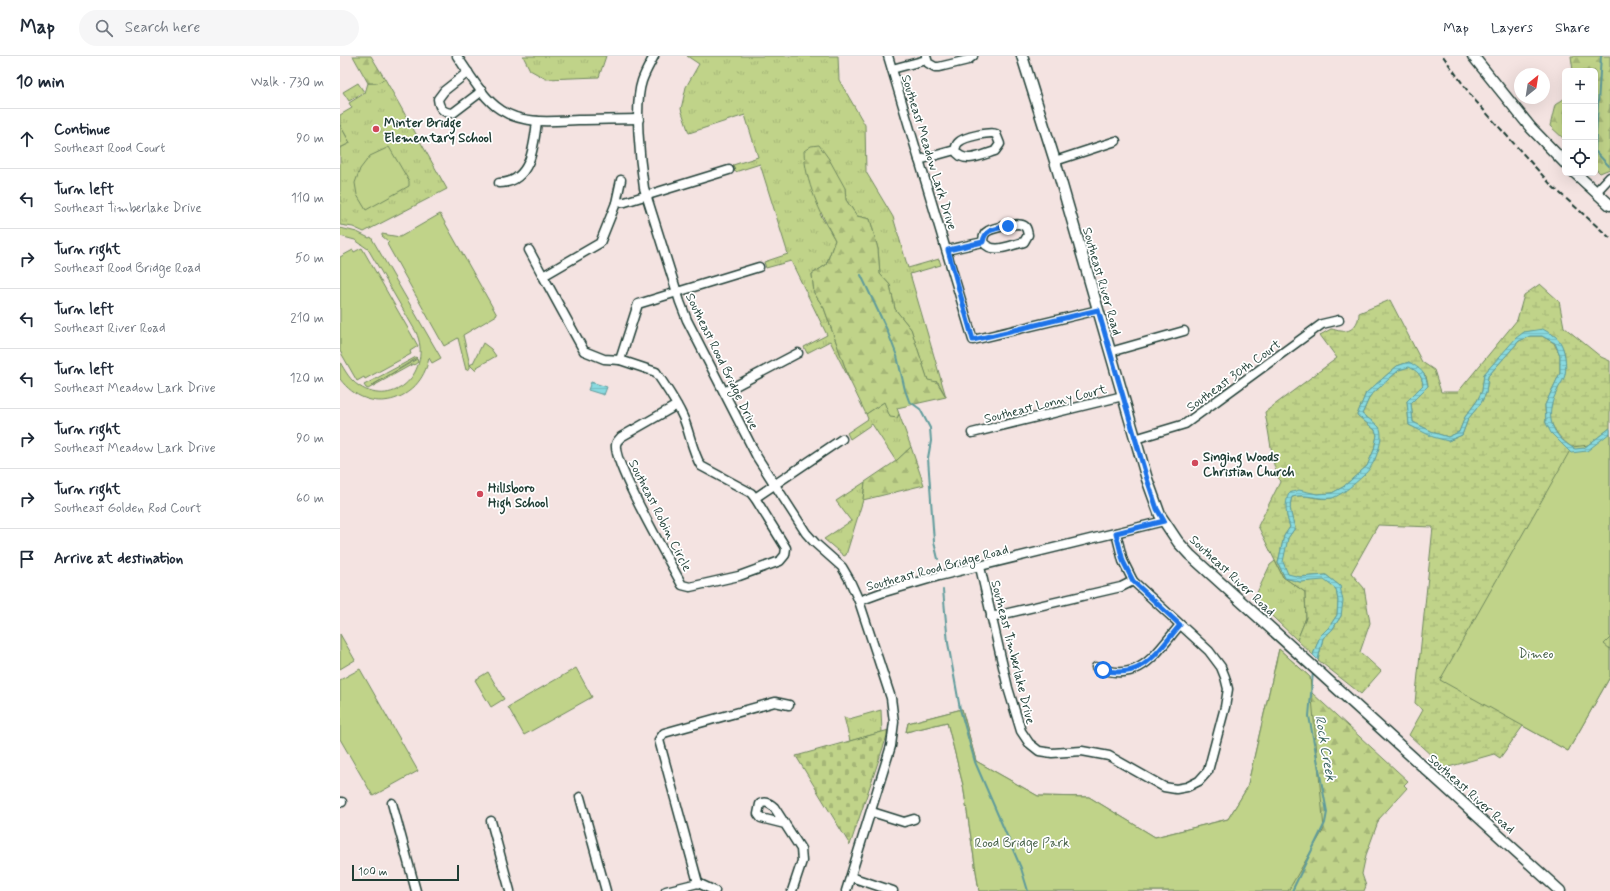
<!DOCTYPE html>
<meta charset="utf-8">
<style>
:root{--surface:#fff;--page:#f6f6f7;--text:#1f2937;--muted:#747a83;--line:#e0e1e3}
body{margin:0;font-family:Mynerve,sans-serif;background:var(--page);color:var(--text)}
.controls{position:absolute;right:12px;top:12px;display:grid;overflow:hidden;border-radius:6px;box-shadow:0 4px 16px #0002}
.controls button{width:36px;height:36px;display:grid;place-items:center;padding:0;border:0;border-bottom:1px solid var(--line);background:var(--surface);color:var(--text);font:20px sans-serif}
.compass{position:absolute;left:1174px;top:12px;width:36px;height:36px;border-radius:50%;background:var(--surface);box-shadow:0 4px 16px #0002;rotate:30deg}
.scale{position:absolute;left:12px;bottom:10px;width:107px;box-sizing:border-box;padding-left:4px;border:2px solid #1f3d34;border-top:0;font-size:11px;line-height:14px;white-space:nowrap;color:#1f3d34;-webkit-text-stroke:3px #fff;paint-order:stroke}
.stop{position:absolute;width:12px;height:12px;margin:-9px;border:3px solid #1a73e8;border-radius:50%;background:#fff}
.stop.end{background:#1a73e8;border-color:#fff;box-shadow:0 1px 4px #0008}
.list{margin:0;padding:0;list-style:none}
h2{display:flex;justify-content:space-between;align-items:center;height:52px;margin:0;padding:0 16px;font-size:17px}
h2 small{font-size:13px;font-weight:400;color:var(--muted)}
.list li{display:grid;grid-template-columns:26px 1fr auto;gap:12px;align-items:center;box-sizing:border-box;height:60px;padding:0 16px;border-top:1px solid var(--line)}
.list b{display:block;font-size:15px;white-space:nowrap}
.list p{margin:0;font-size:13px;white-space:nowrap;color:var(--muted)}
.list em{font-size:13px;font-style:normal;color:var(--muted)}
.icon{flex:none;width:22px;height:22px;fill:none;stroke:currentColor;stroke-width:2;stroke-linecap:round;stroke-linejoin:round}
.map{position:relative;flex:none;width:1270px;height:835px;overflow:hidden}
header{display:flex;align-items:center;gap:24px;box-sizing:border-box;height:56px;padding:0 20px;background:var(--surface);border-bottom:1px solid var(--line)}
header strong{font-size:19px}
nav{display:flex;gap:22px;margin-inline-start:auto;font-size:14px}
.search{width:280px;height:36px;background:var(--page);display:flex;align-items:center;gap:10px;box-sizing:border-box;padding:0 14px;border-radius:22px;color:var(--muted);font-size:15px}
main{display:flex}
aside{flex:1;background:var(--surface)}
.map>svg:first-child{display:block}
.grass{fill:url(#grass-tufts);stroke:#70885e}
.forest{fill:url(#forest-firs);stroke:#70885e}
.wetland{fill:url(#wetland-marsh);stroke:#70885e}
.cemetery{fill:url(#cemetery-stones);stroke:#70885e}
.park{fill:#c0d389;stroke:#70885e}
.water{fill:url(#water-rules);stroke:#5f9b9b}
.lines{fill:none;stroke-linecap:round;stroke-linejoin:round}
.stream{stroke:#5f9b9b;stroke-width:2}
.minor-casing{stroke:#1f3d34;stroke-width:11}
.major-casing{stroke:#1f3d34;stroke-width:13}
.minor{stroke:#fff;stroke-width:8}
.major{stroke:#fff;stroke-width:10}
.rail{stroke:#1f3d34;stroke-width:2;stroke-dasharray:6 3;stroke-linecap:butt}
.route{stroke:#1a73e8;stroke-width:5}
.poi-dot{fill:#d1495b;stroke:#fff;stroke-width:1.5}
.labels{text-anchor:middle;stroke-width:3.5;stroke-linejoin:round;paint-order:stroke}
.poi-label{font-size:13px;font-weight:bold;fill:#1f3d34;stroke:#fff;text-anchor:start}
.street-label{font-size:13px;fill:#1f3d34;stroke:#fff}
.park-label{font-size:13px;fill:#476249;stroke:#fff}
.water-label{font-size:14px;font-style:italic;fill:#3a645f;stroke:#fff}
</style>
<header>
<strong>Map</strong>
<div class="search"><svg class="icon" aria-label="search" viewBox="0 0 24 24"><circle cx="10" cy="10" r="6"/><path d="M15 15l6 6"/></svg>Search here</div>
<nav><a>Map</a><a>Layers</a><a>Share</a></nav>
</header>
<main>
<aside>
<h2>10 min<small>Walk · 730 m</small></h2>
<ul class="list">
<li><svg class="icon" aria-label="ahead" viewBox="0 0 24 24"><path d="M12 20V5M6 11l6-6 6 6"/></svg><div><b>Continue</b><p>Southeast Rood Court</p></div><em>90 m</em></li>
<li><svg class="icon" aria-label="left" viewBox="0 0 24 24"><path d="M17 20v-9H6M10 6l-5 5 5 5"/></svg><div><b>Turn left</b><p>Southeast Timberlake Drive</p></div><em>110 m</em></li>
<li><svg class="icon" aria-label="right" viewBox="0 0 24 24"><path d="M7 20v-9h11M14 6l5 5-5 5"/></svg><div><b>Turn right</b><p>Southeast Rood Bridge Road</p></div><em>50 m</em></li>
<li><svg class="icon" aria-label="left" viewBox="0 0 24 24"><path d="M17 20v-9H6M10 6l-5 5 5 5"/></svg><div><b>Turn left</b><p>Southeast River Road</p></div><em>210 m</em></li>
<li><svg class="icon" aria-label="left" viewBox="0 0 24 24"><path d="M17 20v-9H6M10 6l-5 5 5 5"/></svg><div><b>Turn left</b><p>Southeast Meadow Lark Drive</p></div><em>120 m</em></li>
<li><svg class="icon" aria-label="right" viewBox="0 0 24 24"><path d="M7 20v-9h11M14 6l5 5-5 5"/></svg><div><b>Turn right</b><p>Southeast Meadow Lark Drive</p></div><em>90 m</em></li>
<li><svg class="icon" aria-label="right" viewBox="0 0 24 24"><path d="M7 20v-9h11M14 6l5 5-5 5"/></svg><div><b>Turn right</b><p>Southeast Golden Rod Court</p></div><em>60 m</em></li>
<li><svg class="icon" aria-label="arrive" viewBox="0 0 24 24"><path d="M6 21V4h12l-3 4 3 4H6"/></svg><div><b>Arrive at destination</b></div></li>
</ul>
</aside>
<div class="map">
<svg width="1270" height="835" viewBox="0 0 1270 835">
<defs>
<pattern id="grass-tufts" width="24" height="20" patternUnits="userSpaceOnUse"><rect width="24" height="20" fill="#c0d389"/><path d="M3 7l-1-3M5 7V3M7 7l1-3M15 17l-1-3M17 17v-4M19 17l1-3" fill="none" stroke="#a5b677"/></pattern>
<pattern id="forest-firs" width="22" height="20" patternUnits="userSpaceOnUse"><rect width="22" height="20" fill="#c0d389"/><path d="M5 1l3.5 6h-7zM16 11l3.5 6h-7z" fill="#a5b677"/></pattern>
<pattern id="wetland-marsh" width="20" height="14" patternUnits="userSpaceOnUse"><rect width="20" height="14" fill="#c0d389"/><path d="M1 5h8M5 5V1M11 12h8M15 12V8" fill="none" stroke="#a5b677"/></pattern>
<pattern id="cemetery-stones" width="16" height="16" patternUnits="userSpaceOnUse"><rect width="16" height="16" fill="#c0d389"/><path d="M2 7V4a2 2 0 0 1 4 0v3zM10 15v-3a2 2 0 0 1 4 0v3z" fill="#a5b677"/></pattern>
<pattern id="water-rules" width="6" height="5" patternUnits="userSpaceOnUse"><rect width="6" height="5" fill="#89dae0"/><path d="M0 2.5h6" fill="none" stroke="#76bcc1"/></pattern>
</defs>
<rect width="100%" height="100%" fill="#f4e3e1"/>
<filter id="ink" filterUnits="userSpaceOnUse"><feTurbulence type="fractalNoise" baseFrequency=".025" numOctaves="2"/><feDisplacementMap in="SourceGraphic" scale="8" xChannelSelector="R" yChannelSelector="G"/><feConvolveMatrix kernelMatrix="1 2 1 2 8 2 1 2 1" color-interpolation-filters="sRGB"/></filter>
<g filter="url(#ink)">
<g class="grass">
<path d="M183,0H266L259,21L206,23L190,14Z"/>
<path d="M347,0H498L499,24L525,69L526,116L553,161L568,212L599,203L601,209L570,218L606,341L598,326L588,325L571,273L555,253L550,229L540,218L538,193L530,163L517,160L506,144L505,132L480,158L495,184L486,209L472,218L474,237L484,252L510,325L490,285L467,297L464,291L487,279L451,205L426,212L424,206L448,198L420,108L395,116L393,109L418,101L405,59L349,77L341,53L346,31L359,8Z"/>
<path d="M45,23L107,133L24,176L13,171L0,169V92L10,87L0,69V59L12,52L9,47L25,37L28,27H37Z"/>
<path d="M544,346L557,362L559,358L571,391L556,405L532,368L510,383L507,377L528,363L526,358Z"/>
<path d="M525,426L523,444L506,499L504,500L484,483L511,465L496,445Z"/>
<path d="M935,505L943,521L965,536L966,562L957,584L914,543L930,509Z"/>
<path d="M541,654L542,676L510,685L504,661L509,663Z"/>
</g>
<g class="forest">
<path d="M13,0H31L45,23L37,27H28Z"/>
<path d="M1231,0H1270V113L1260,117L1255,112V15H1233Z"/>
<path d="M1225,42V84L1210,70L1215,49Z"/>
<path d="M479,89L489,103L505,132L506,144L517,160L530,163L538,193L540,218L550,229L555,253L571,273L588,324L597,326L606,341L557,352L559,358L557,362L550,361L544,346L526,358L510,325L484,252L474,237L472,218L486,209L495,184C480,156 465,126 464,95L471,90Z"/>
<path d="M571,391L584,429L523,444L525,426L556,405Z"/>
<path d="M939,593L970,621L972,637L1068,725L1064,729L1067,732L1039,763L1026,799L1022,818L1026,830L1024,835H639L623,729L607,666L566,676L568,667L622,653L636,705L698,740L749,741L815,781L888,763L907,732Z"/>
</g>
<g class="wetland">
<path d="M18,27L24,36L9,45L3,36Z"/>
<path d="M1200,228L1219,245L1224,271L1261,301L1270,305V372L1244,392L1235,393C1221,385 1207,369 1210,351C1210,346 1214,341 1216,337C1223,320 1231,300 1218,284C1215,279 1207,276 1203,274L1184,276L1144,318L1142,335L1137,345L1125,361L1119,376L1108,381L1095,377L1073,366L1071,347L1088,330L1086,320L1069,306L1057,310L1026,337L1017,359L1035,374L1037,379L1034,394L1027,410L1003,431L992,437L977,438L959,435L949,437L947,460L950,471L944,480L938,507L945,522L960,526L984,523L996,533L998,545L997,559L989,571L980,580L973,599L957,584L966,562L965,536L943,521L918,470L940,426L934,409L925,356L997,302L980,279L991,273C994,273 997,275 1001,275C1012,277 1019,267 1019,257L1050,244L1082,306L1094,314L1101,336H1118L1177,264L1184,239Z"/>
<path d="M1190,280H1202L1214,287L1220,299V317L1205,349L1206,367L1232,397L1247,395L1270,377V621L1228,695L1183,670L1160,702L1154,698L1105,712L1069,679L1083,654L1075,647L1093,471L1038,469L1011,517L1024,532L1030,567L1020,596L1041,615L1021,638L978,604L983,582L992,574L1001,560L1000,530L986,519L960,521L948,519L942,506L948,482L955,472C952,462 948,451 952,441C965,437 979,445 992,442C998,440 1005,432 1010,428C1036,408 1038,405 1039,371L1022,358L1030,340L1059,314L1069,310C1077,315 1082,319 1083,329L1067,345L1069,369L1108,385L1122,379L1128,363L1141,347L1146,337L1148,320L1179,285Z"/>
</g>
<path class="cemetery" d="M549,674L510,789L456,700Z"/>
<g class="park">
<path d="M0,69L10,87L0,92Z"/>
<path d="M49,91L69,125V130L26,154L17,139L15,127L20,113L30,100Z"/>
<path d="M100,158L157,259L123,279L130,309L133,307L143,287L151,293L156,300L137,311L135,314L130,309V312L126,314L118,282L104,290L47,188L49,186L42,180V178L60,181Z"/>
<path d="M0,172L17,176L29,182L31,181L101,302L92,307L89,302C80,347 28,361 0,323V306C5,315 10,324 19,330C55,354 93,314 76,276L28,193L15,184L0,180Z"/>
<path d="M22,192L78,290L70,295L71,298L25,323L24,321L17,325L0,295V201L13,194L14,196Z"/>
<path d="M76,301L77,302L31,330L77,303L78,306L74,309L73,308L28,333L26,332L24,329Z"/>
<path d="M1270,373V582L1264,588L1270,593V621L1228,695L1100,624L1232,391L1249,389Z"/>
<path d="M0,578L15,604L0,613Z"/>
<path d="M939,593L970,621L984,773L948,835H639L623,729L607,666L566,676L568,667L622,653L636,705L698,740L749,741L815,781L888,763L907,732Z"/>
<path d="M236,612L252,641L184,679L168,651Z"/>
<path d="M20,613L78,715L33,740L0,683V624Z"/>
<path d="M148,616L164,643L151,651L135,624Z"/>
</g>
<g class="water">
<path d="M1203,273C1207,276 1215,279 1218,283C1225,291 1227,309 1225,319C1224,324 1219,330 1217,335C1204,360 1211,380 1235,393L1244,392L1270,372V377L1247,395L1231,397L1211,377L1206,367L1205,349L1220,317V299L1215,287L1202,280H1190L1179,285L1148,320L1146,337L1141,347L1128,363L1122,379L1108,385L1093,381L1069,369L1067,345L1083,329C1082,319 1077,315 1069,311L1059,314L1030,340L1022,358C1027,362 1035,366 1039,371C1045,380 1036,404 1030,412C1025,420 1001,440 992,442C978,444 965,437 952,441C948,451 952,462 955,472L948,482L943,506L948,518L960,521L986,519L1000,530L1003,545L1001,560L992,574L983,582L978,604L973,599L980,580L989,571L997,559L998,545L996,533L984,524L960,526L945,522L938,507L944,480L950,471C946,459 944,449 949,437L959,434L977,438L992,437L1003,431L1027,410L1034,394L1037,379L1035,374L1017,359L1026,337L1057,310L1069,306C1081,313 1085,316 1088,330L1071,347L1073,366L1095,377L1108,381L1119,376L1125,361L1137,345L1142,335L1144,318L1176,282L1184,276Z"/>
<path d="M251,326L267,331L264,339L248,334Z"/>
</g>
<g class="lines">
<g class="stream">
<path d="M1261,0L1255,95L1269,110"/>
<path d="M521,219L547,274L557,300L565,334L569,345L580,353L590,372L591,385L588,402L594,486L598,503"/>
<path d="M603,534L608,587L620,653L635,706L681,812L688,835"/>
<path d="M952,835L985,767L987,756L969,660L973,616"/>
</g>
<defs>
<g id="minor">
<path d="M117,0C128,16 144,44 161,54C184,69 212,65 238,64C258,64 278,63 299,63"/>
<path d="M314,0C310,8 305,16 302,25C294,48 300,106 304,132L340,246L347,264L417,401L466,477L475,487L502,511L509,523L519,545L551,642L554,666L551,690L506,835"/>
<path d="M548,0L633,284L758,254"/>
<path d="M586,0L588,7L595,11H599L628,4L633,0"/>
<path d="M552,13L586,4"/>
<path d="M128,16L104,35L98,43C99,52 103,57 113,57L142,35"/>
<path d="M579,104L615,94C623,109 642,99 655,95L660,88L656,78C651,75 624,81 619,86C616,88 616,91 615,94"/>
<path d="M715,105L776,85"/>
<path d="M159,127C191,127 194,90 197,65"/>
<path d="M1256,136L1270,121"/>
<path d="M276,147L281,124"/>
<path d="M189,194L203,220"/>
<path d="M607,194L643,186C653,199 670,189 684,186L688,179C687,175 687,170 682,169C678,166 653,172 648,175C644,177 643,181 643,186"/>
<path d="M770,296L844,275"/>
<path d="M280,304L298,248L419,211"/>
<path d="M384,336L458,297"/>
<path d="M337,349L281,381C279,384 276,385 276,389C273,408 330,506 342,529L350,531L399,520L440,505L445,499L446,492L415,442L411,437L361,410C352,395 350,377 343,361C336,345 325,330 316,316L280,304L264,303L244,295L203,220L260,187L276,147L285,146L389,114"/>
<path d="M632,377L783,340"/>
<path d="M795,383L845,368L982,268L999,264"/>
<path d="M415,442L502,383"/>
<path d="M640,511L668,632L681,675L689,687L699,695L712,697L742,695L769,700L824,731L836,733L847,731L859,725L868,715L885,651L888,633L885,621L881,611L869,595L793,525L783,505L776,477"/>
<path d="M519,545L541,537L599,520L824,465"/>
<path d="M651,561L781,531L793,525"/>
<path d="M756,611C799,629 815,598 840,569"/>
<path d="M240,741L266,835"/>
<path d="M0,746H2"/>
<path d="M52,747L76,835"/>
<path d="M532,756L564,766L574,763"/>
<path d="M151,765L170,835"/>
<path d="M445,768L421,762L418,758L420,748C426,745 429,747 434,751L461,793L462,805L452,835"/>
<path d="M511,821L553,835"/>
<path d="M358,827L319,684L324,677L435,646L449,649"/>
<path d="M326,835L358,827L375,835"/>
</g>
<g id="major">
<path d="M682,0L715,105L807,423L820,459L838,486L850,499L1220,835"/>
<path d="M1133,0L1191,72L1225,107"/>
<path d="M1235,117L1270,149"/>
</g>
</defs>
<use href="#minor" class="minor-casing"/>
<use href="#major" class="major-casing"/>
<use href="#minor" class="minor"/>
<use href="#major" class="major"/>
<path class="rail" d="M1103,0L1132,41L1213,131L1270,182"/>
</g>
</g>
<g class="lines" filter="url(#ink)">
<path class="route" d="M668,170C657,173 645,172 643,186L608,194L633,284L758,254L807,423L817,453L824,465L776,477L783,505L793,525L840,569C817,596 803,624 763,614"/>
</g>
<g class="poi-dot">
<circle cx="36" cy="73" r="4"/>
<circle cx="855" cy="407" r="4"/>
<circle cx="140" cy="438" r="4"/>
</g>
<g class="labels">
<g class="poi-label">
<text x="44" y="71">Minter Bridge<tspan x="44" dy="15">Elementary School</tspan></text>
<text x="863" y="405">Singing Woods<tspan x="863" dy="15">Christian Church</tspan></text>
<text x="148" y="436">Hillsboro<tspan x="148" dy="15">High School</tspan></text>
</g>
<g class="street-label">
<text transform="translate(590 96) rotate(73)" y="5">Southeast Meadow Lark Drive</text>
<text transform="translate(763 225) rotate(74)" y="5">Southeast River Road</text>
<text transform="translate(383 305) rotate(64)" y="5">Southeast Rood Bridge Drive</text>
<text transform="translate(893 319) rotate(-36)" y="5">Southeast 30th Court</text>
<text transform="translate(705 347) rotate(-14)" y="5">Southeast Lonny Court</text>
<text transform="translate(321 459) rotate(63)" y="5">Southeast Robin Circle</text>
<text transform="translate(597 511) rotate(-15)" y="5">Southeast Rood Bridge Road</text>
<text transform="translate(893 519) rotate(43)" y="5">Southeast River Road</text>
<text transform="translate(674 596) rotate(76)" y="5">Southeast Timberlake Drive</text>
<text transform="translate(1132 737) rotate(42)" y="5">Southeast River Road</text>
</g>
<g class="park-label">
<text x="1196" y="602">Dimeo</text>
<text x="682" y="791">Rood Bridge Park</text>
</g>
<g class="water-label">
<text transform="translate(986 692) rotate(80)" y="5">Rock Creek</text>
</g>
</g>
</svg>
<div class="controls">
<button>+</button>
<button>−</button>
<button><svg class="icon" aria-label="locate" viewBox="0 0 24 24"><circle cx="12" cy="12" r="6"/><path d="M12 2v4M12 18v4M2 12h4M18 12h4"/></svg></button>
</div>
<svg class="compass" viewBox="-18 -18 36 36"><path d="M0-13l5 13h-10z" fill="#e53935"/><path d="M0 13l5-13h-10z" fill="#747a83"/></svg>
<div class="scale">100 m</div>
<div class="stop" style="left:763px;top:614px"></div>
<div class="stop end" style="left:668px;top:170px"></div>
</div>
</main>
